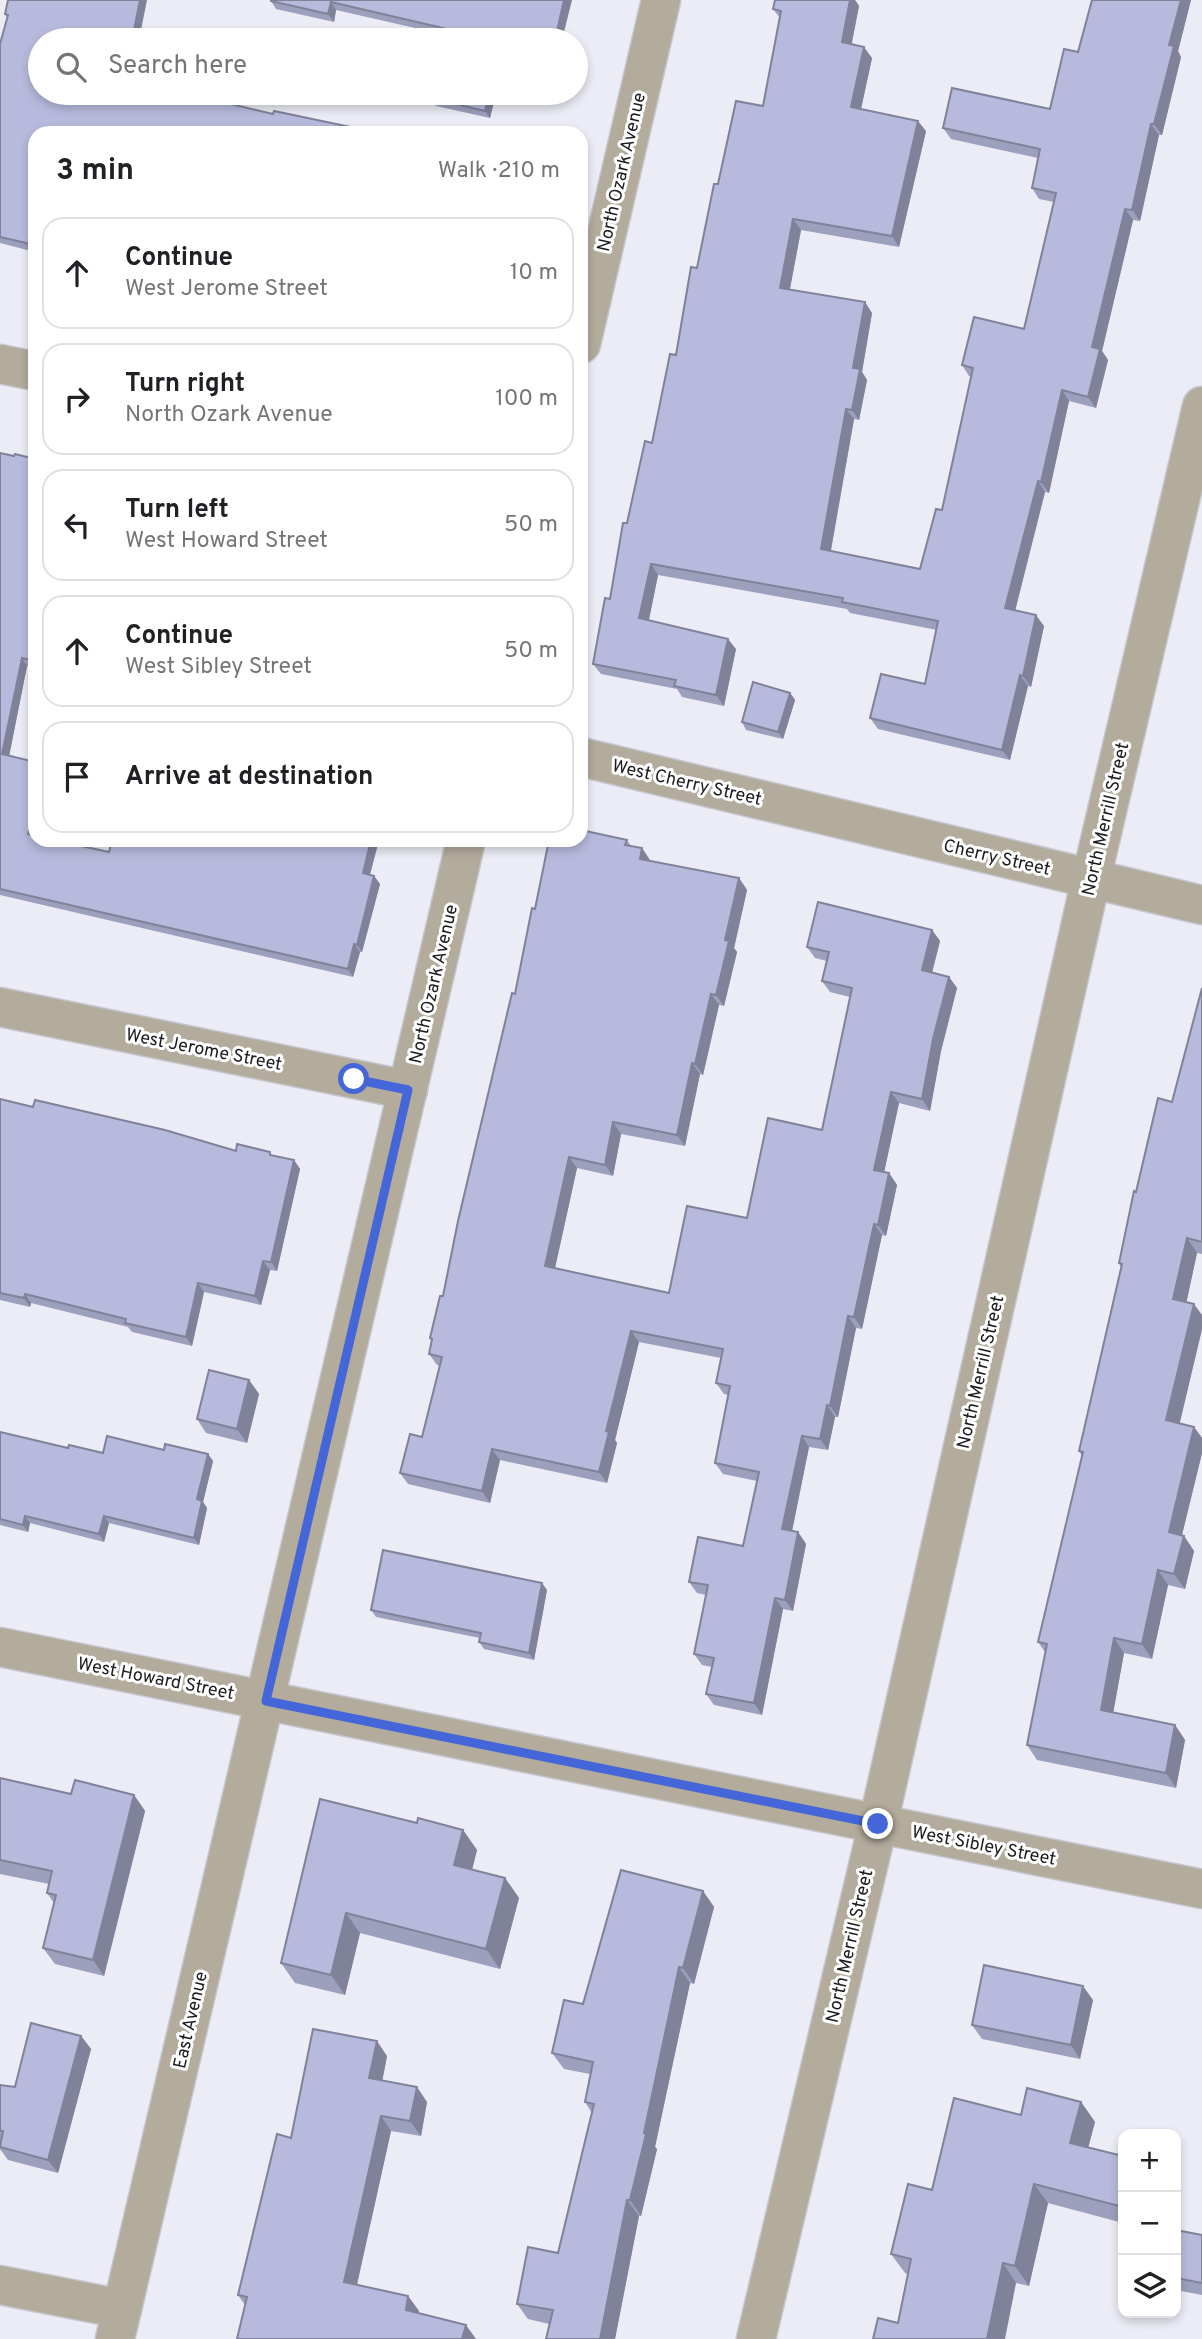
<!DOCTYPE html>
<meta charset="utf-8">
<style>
:root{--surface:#fff;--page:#f2f2f2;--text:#202124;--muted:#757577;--line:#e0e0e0}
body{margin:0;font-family:Overpass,sans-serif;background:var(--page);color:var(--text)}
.controls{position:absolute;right:21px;bottom:21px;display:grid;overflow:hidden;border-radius:14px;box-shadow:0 4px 10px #0003}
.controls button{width:63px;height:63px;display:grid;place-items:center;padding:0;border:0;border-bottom:2px solid var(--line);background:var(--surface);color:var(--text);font:35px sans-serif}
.stop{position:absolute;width:21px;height:21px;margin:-16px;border:5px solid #4466d9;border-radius:50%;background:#fff}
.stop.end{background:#4466d9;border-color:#fff;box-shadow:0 2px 7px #0008}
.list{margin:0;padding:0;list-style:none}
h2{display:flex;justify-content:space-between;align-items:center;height:91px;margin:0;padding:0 28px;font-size:30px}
h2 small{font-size:23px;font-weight:400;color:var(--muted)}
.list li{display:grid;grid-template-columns:46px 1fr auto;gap:21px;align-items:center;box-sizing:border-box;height:112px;margin:0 14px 14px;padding:0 14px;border:2px solid var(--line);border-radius:21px}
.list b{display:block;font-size:26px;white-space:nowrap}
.list p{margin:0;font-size:23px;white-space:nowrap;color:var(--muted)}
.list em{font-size:23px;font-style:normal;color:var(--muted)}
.icon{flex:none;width:38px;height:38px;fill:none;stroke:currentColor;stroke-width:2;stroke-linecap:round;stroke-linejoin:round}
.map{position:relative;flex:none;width:1202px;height:2339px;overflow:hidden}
.search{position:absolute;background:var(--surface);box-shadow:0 4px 10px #0003;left:28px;top:28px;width:560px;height:77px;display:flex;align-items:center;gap:18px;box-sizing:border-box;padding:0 24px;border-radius:38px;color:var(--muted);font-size:26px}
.panel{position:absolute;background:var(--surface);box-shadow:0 4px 10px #0003;left:28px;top:126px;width:560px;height:721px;border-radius:21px}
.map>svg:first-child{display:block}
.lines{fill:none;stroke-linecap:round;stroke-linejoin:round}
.minor-casing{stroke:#c6c6ce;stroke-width:41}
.minor{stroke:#b3ab9c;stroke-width:38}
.wall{fill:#9da0bd}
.shaded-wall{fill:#80829a}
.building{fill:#b7badc;stroke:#80829a;stroke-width:2}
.route{stroke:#4466d9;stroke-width:9}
.labels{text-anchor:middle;stroke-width:6;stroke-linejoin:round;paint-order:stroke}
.street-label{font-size:18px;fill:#1b1b1e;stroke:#fff}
</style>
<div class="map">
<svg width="1202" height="2339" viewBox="0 0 1202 2339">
<rect width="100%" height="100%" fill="#ebecf5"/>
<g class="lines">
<defs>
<g id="minor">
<path d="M581,344L661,0"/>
<path d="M0,364L35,371"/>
<path d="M581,757L1202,905"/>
<path d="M0,1007L408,1090"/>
<path d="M0,1647L1202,1889"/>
<path d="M0,2285L122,2309"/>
<path d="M115,2339L466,840"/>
<path d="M756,2339L878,1824L1091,879L1202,406"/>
</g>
</defs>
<use href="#minor" class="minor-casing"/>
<use href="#minor" class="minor"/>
</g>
<g class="wall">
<path d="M8,0L40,93L273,114L379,133H35V252L0,243V44L7,17L5,14Z"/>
<path d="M572,0L446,35L336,10L334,22L276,9L271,1Z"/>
<path d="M775,0H855L859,6L851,44L872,58L861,109L926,131L899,247L801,230L790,289L872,313L862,372L867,380L859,420L854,419L831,551L920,569L942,510L971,377L969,376L962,365L1024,329L1054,202L1039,199L1032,188L1038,158L951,139L943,128L1050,109L1078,52L1092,0H1191L1178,51L1181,57L1162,135H1159L1140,221L1133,220L1102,351L1108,360L1096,408L1069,401L1049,493L1045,492L1015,611L1044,626L1031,687L1028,686L1010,760L878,729L870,718L925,684L937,630L850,613L847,609L658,575L649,620L736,649L724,706L682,697L677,689L601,674L593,664L610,599L627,523L652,443L676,355L718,184L763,106L780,18L773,9Z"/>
<path d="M432,93H496L490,118L436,106L430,98Z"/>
<path d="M0,453L14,456L35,459V668L27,666L9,755L35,840L109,852L112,840H379L370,875L374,876L380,884L362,952H360L353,977L0,895Z"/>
<path d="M790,693L795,700L783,739L746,730L742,722Z"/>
<path d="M627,840L631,846L642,848L650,861L739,878L747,890L734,948L737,952L724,1006L719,1005L703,1075L700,1074L685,1146L621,1134L613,1176L577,1168L555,1268L669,1293L747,1218L822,1130L850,997L830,992L822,981L827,961L815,958L807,947L932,930L940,941L932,972L949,977L957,988L941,1051L930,1111L899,1103L884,1172L889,1173L897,1185L886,1236L882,1235L862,1329L856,1328L838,1417H835L828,1450L809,1447L792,1531L798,1532L806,1544L793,1611L783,1609L762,1715L714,1705L706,1694L712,1667L702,1665L694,1654L706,1595L697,1593L689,1582L743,1546L757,1481L723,1474L715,1463L728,1395L724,1394L716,1383L721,1358L639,1342L615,1440L617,1443L607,1483L500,1460L490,1503L408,1484L400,1473L422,1437L440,1366L437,1365L429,1354L432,1341L430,1338L443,1296L535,909Z"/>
<path d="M1202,988V1254L1197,1253L1186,1302L1202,1315V1329L1179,1424L1194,1427L1202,1438V1453L1182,1535L1184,1536L1194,1551L1185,1589L1168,1585L1152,1659L1124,1653L1113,1713L1175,1725L1185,1740L1176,1788L1037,1760L1027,1745L1045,1652L1038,1642L1082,1456L1079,1451L1121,1267L1119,1263L1172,1102Z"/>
<path d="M0,1099L236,1151L294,1160L300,1169L277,1271L270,1270L261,1305L204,1292L192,1346L132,1332L128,1327L31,1303L30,1307L0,1300Z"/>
<path d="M249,1380L259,1394L247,1443L206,1433L197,1419Z"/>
<path d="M0,1432L68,1448L103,1453L164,1450L208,1454L213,1461L203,1502L207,1508L199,1545L109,1523L104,1542L30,1523L28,1532L0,1525Z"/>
<path d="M547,1590L534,1660L484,1649L479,1642L480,1638L376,1617L371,1610Z"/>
<path d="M0,1778L71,1794L134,1795L145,1811L104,1976L55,1964L43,1948L54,1903L47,1893L49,1884L0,1874Z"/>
<path d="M417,1823L463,1830L477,1850L472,1870L505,1878L519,1898L500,1969L360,1933L345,1995L295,1983L281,1963Z"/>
<path d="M703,1891L714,1907L694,1984L690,1983L655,2147L657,2149L641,2216H639L615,2339H546L549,2324L528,2319L517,2304L558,2253L592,2113L585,2102L590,2074L564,2069L552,2053L583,2004Z"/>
<path d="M1093,2000L1080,2059L982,2039L972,2025Z"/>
<path d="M81,2036L91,2049L58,2173L8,2160L0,2149V2085L15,2087Z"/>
<path d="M387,2056L382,2081L427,2102L421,2136L391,2131L357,2285L408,2296L419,2311V2313L245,2305L238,2295L291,2138Z"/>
<path d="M1081,2102L1095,2122L1088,2148L1123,2156V2223L1048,2203L1029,2286L1016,2283L898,2323L908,2274L905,2273L891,2254L932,2190L1021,2115Z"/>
<path d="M1176,2230L1202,2235V2295L1176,2290Z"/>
</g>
<g class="shaded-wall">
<path d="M140,0H147L139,40H132Z"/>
<path d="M564,0H572L562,40H555Z"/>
<path d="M850,0H855L859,6L850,53L842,42Z"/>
<path d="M1181,0H1191L1178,51L1181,57L1162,135L1154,124L1169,45Z"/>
<path d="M331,2L336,10L334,22L328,14Z"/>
<path d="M864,47L872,58L859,118L851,107Z"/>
<path d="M489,93H496L490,118L485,111Z"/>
<path d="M918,121L926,131L899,247L892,236Z"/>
<path d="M1151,124L1159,135L1140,221L1132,210Z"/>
<path d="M1125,209L1133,220L1102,351L1108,360L1096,408L1088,397L1092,347Z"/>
<path d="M793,219L801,230L788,299L780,288Z"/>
<path d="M865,302L872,313L862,372L867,380L859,420L852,410L853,368Z"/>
<path d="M1062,390L1069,401L1049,493L1041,482Z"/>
<path d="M846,409L854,419L829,560L821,549Z"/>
<path d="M1038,481L1045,492L1013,619L1005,608Z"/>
<path d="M651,564L658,575L647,629L639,618Z"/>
<path d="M1036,615L1044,626L1031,687L1023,676Z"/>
<path d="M728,639L736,649L724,706L716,695Z"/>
<path d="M22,658L27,666L8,762L2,754Z"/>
<path d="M1020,675L1028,686L1010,760L1002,750Z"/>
<path d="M790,693L795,700L783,739L778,732Z"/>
<path d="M35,807V837L28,834Z"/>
<path d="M371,840H379L368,881L363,873Z"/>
<path d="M642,848L650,860L648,870L640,859Z"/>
<path d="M374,876L380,884L362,952L357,945Z"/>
<path d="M739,878L747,890L734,948L737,952L724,1006L716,995L725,940Z"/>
<path d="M932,930L940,941L930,981L922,970Z"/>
<path d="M354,944L360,952L353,977L348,969Z"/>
<path d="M949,977L957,988L941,1051L930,1111L922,1099L933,1039Z"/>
<path d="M711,994L719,1005L703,1075L695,1064Z"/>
<path d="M692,1063L700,1074L685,1146L677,1135Z"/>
<path d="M891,1092L899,1103L882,1182L874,1170Z"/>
<path d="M613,1122L621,1134L613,1176L605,1165Z"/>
<path d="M569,1157L577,1168L553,1277L545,1266Z"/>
<path d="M294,1160L300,1169L277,1271L271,1262Z"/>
<path d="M889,1173L897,1185L886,1236L878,1225Z"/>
<path d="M874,1224L882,1235L862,1329L854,1317Z"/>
<path d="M1187,1238L1197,1253L1184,1314L1173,1299Z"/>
<path d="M263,1261L270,1270L261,1305L255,1296Z"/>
<path d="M198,1283L204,1292L192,1346L186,1337Z"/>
<path d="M25,1294L31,1303L30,1307L24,1298Z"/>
<path d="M1194,1304L1202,1315V1329L1177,1435L1166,1420Z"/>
<path d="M848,1316L856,1328L838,1417L830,1406Z"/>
<path d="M631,1331L639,1342L615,1440L617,1443L607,1483L599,1472L606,1431Z"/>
<path d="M249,1380L259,1394L247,1443L237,1429Z"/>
<path d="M827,1405L835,1417L828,1450L820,1439Z"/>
<path d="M1194,1427L1202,1438V1453L1179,1547L1169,1532Z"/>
<path d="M802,1436L809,1447L790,1541L782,1529Z"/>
<path d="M492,1449L500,1460L490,1503L482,1491Z"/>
<path d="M208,1454L213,1461L203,1502L207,1508L199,1545L194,1538L197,1499Z"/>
<path d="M25,1516L30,1523L28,1532L23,1525Z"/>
<path d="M104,1516L109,1523L104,1542L99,1534Z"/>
<path d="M798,1532L806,1544L793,1611L785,1600Z"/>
<path d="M1184,1536L1194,1551L1185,1589L1174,1574Z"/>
<path d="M1158,1570L1168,1585L1152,1659L1142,1644Z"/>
<path d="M542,1583L547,1590L534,1660L529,1653Z"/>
<path d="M775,1598L783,1609L762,1715L754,1703Z"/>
<path d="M1114,1638L1124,1653L1111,1725L1101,1710Z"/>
<path d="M1175,1725L1185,1740L1176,1788L1166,1773Z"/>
<path d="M134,1795L145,1811L104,1976L93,1960Z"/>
<path d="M463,1830L477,1850L468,1885L454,1865Z"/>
<path d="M505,1878L519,1898L500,1969L486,1949Z"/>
<path d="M703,1891L714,1907L694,1984L683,1968Z"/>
<path d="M346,1913L360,1933L345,1995L331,1975Z"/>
<path d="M679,1967L690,1983L655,2147L657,2149L641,2216L630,2200Z"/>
<path d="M1083,1986L1093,2000L1080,2059L1071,2045Z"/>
<path d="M81,2036L91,2049L58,2173L48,2160Z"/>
<path d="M377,2041L387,2056L380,2093L369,2078Z"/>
<path d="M417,2087L427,2102L421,2136L410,2121Z"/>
<path d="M1081,2102L1095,2122L1084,2163L1070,2143Z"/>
<path d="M381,2116L391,2131L354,2297L344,2282Z"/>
<path d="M1034,2184L1048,2203L1029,2286L1015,2266Z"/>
<path d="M627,2200L639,2216L615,2339H600Z"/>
<path d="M1003,2263L1016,2283L1005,2339H987Z"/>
<path d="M408,2296L419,2311L416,2325L406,2310Z"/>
<path d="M466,2325L476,2339H462Z"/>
</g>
<g class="building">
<path d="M8,0H140L132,40H40V93H185L273,114L274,111L379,133H35V245L0,237V44L8,15L5,14Z"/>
<path d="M271,0H564L555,40H444L447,29L331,2L328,14L271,1Z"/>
<path d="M775,0H850L842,42L864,47L851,107L918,121L892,236L793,219L780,288L865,302L853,368L860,369L852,410L846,409L821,549L920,569L936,509L942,510L973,368L962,365L974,317L1024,329L1056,193L1032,188L1040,149L943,128L952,88L1050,109L1064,49L1078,52L1092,0H1181L1169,45L1174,46L1154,124H1151L1132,210L1125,209L1092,347L1100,349L1088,397L1062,390L1041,482L1038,481L1005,608L1036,615L1023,676L1020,675L1002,750L870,718L881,674L925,684L938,621L842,602L843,598L651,564L639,618L728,639L716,695L674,686L676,680L593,664L605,598L610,599L623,523H627L645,441L652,443L670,354L676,355L691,267L697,268L714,184H718L736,101L763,106L781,11L773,9Z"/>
<path d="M432,93H489L485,111L430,98Z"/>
<path d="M0,453L14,456L15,454L35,459V661L22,658L2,754L35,762V807L28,834L35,836V840H54L109,852L112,840H371L363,873L374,876L357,945L354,944L348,969L0,889Z"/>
<path d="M753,682L790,693L778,732L742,722Z"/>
<path d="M581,830L627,840L625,845L642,848L640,859L739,878L725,940L729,941L716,995L711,994L695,1064L692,1063L677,1135L613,1122L605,1165L569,1157L545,1266L669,1293L687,1206L747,1218L768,1118L822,1130L852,988L822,981L829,952L807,947L818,902L932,930L922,970L949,977L933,1039L922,1099L891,1092L874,1170L889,1173L878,1225L874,1224L854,1317L848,1316L830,1406L827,1405L820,1439L802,1436L782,1529L798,1532L785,1600L775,1598L754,1703L706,1694L714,1658L694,1654L708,1585L689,1582L698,1537L743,1546L759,1472L715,1463L730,1386L716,1383L723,1349L631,1331L606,1431L609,1432L599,1472L492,1449L482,1491L400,1473L410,1434L422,1437L442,1357L429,1354L432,1339L430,1338L440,1296H443L458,1221L512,993L515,994L532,908L535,909L549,840H581Z"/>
<path d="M1202,988V1242L1187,1238L1173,1299L1194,1304L1166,1420L1194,1427L1169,1532L1184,1536L1174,1574L1158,1570L1142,1644L1114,1638L1101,1710L1175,1725L1166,1773L1027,1745L1047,1644L1038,1642L1083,1452L1079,1451L1122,1264L1119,1263L1134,1191L1136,1192L1158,1098L1172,1102Z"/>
<path d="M0,1099L33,1107L35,1100L165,1130L236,1151L237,1144L270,1152V1155L294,1160L271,1262L263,1261L255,1296L198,1283L186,1337L125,1323L126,1319L25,1294L24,1298L0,1293Z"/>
<path d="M209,1370L249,1380L237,1429L197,1419Z"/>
<path d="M0,1432L68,1448L69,1445L103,1453L107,1436L164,1450L165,1444L208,1454L197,1499L202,1501L194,1538L104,1516L99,1534L25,1516L23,1525L0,1519Z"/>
<path d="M383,1550L542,1583L529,1653L479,1642L481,1633L371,1610Z"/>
<path d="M0,1778L71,1794L75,1780L134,1795L93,1960L43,1948L56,1895L47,1893L52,1871L0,1860Z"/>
<path d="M320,1799L417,1823L418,1818L463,1830L454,1865L505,1878L486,1949L346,1913L331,1975L281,1963Z"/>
<path d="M621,1870L703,1891L683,1968L679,1967L644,2133L646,2134L630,2200H627L600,2339H546L553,2310L517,2304L528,2247L558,2253L594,2104L585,2102L593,2062L552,2053L564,2000L583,2004Z"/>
<path d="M984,1965L1083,1986L1071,2045L972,2025Z"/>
<path d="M31,2023L81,2036L48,2160L0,2147L3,2131H0V2085L15,2087Z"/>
<path d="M313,2029L377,2041L369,2078L417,2087L410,2121L381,2116L344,2282L408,2296L406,2310L466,2325L462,2339H237L247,2297L238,2295L277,2134L291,2138Z"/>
<path d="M1027,2088L1081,2102L1070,2143L1123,2156V2207L1034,2184L1015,2266L1003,2263L987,2339H873L878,2318L898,2323L911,2259L891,2254L908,2184L932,2190L954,2098L1021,2115Z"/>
<path d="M1176,2230L1202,2235V2283L1176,2278Z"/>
</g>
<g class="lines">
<path class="route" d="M354,1079L408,1090L266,1701L878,1824"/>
</g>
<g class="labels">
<g class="street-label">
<text transform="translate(621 172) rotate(-77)" y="6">North Ozark Avenue</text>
<text transform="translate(687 782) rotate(13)" y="6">West Cherry Street</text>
<text transform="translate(1105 819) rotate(-77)" y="6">North Merrill Street</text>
<text transform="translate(997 857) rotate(13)" y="6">Cherry Street</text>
<text transform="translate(433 984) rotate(-77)" y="6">North Ozark Avenue</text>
<text transform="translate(204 1049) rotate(11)" y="6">West Jerome Street</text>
<text transform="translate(980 1372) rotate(-77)" y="6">North Merrill Street</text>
<text transform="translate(156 1678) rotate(11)" y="6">West Howard Street</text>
<text transform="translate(984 1845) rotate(11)" y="6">West Sibley Street</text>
<text transform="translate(849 1946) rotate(-77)" y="6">North Merrill Street</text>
<text transform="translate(190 2020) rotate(-77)" y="6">East Avenue</text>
</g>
</g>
</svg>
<div class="controls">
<button>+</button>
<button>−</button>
<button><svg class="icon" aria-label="layers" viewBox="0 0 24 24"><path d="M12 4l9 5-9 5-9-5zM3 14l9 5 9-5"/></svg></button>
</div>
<div class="stop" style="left:354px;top:1079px"></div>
<div class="stop end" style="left:878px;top:1824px"></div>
<div class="search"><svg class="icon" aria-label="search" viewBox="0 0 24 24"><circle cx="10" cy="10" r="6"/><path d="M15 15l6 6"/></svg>Search here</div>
<section class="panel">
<h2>3 min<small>Walk · 210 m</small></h2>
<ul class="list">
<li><svg class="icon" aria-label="ahead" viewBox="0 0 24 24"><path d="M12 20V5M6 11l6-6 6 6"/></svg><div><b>Continue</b><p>West Jerome Street</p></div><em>10 m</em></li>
<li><svg class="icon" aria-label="right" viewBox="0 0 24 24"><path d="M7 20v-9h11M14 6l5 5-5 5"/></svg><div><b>Turn right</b><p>North Ozark Avenue</p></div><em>100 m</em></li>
<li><svg class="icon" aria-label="left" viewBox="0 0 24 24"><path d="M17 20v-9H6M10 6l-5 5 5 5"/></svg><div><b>Turn left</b><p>West Howard Street</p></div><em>50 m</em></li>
<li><svg class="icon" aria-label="ahead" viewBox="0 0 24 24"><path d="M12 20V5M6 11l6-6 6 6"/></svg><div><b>Continue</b><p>West Sibley Street</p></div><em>50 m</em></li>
<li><svg class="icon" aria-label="arrive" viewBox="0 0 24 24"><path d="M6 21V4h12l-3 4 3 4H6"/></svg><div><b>Arrive at destination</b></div></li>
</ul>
</section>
</div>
